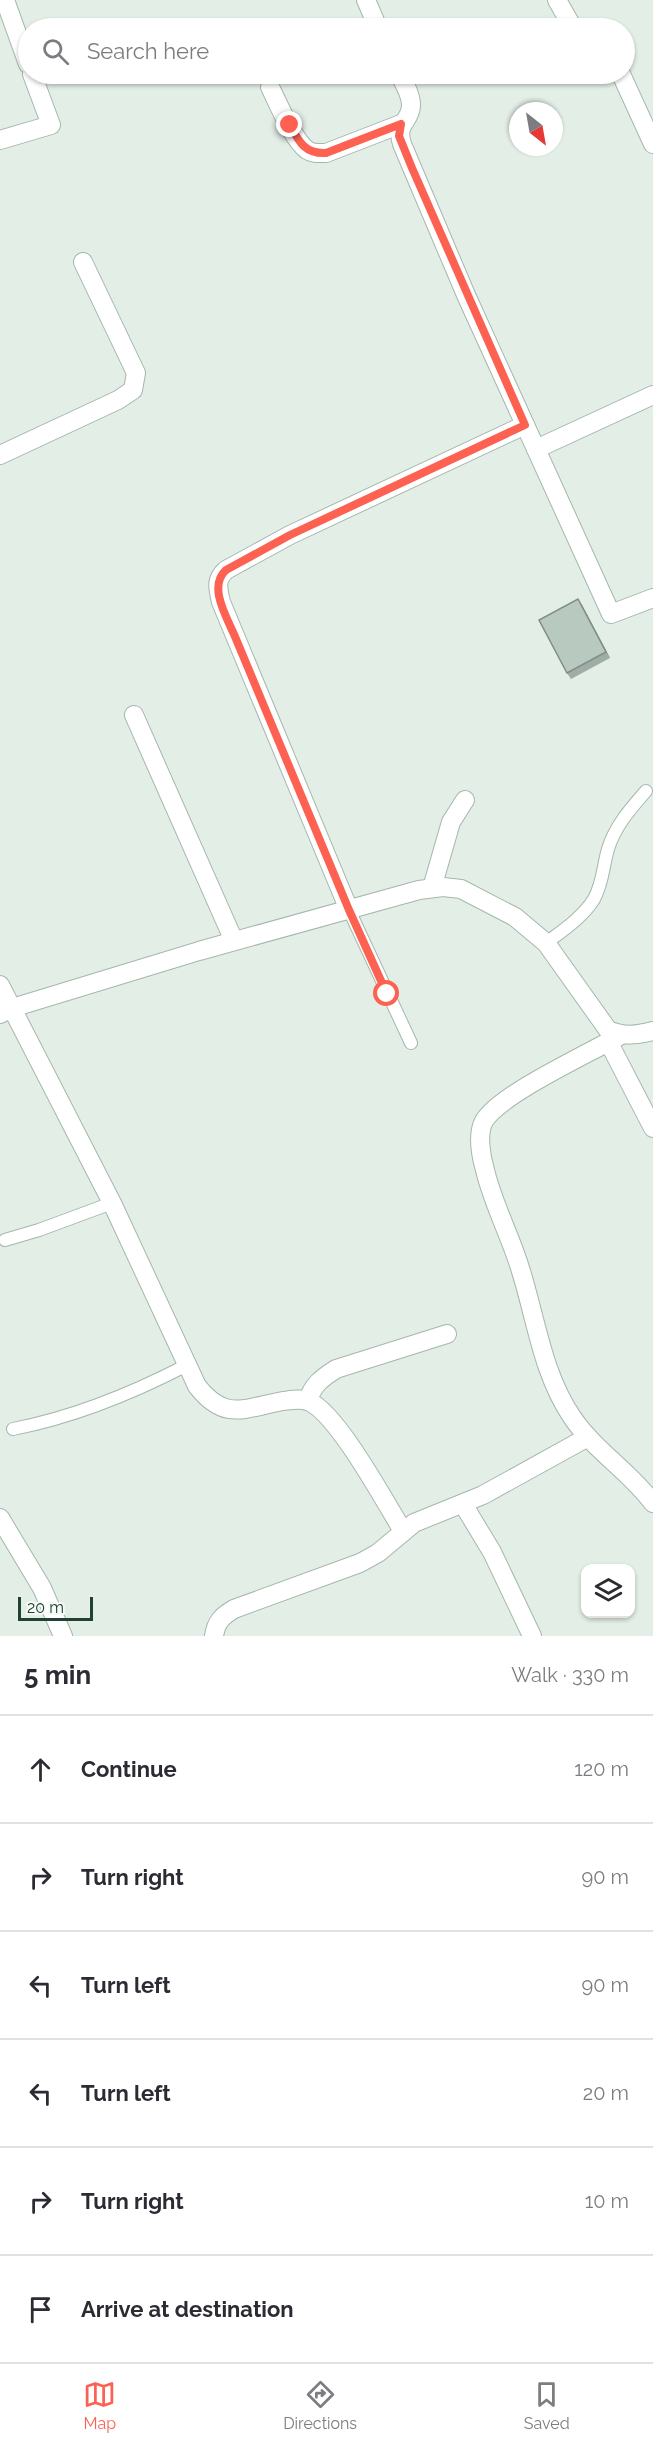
<!DOCTYPE html>
<meta charset="utf-8">
<style>
:root{--surface:#fff;--page:#f2f2f3;--text:#2b2b33;--muted:#7c7c81;--line:#e1e1e2;--accent:#fc6152}
body{margin:0;font-family:Raleway,sans-serif;background:var(--page);color:var(--text)}
.controls{position:absolute;right:18px;bottom:18px;display:grid;overflow:hidden;border-radius:12px;box-shadow:0 2px 4px #0004}
.controls button{width:54px;height:54px;display:grid;place-items:center;padding:0;border:0;border-bottom:2px solid var(--line);background:var(--surface);color:var(--text);font:30px sans-serif}
.compass{position:absolute;left:509px;top:102px;width:54px;height:54px;border-radius:50%;background:var(--surface);box-shadow:0 2px 4px #0004;rotate:149deg}
.scale{position:absolute;left:18px;bottom:15px;width:75px;box-sizing:border-box;padding-left:6px;border:3px solid #214133;border-top:0;font-size:16px;line-height:21px;white-space:nowrap;color:#214133;-webkit-text-stroke:4px #f4faf6;paint-order:stroke}
.stop{position:absolute;width:18px;height:18px;margin:-14px;border:4px solid #fc6152;border-radius:50%;background:#fff}
.stop.end{background:#fc6152;border-color:#fff;box-shadow:0 2px 6px #0008}
.list{margin:0;padding:0;list-style:none}
h2{display:flex;justify-content:space-between;align-items:center;height:78px;margin:0;padding:0 24px;font-size:26px}
h2 small{font-size:20px;font-weight:400;color:var(--muted)}
.list li{display:grid;grid-template-columns:39px 1fr auto;gap:18px;align-items:center;box-sizing:border-box;height:108px;padding:0 24px;border-top:2px solid var(--line)}
.list b{display:block;font-size:22px;white-space:nowrap}
.list em{font-size:20px;font-style:normal;color:var(--muted)}
.icon{flex:none;width:33px;height:33px;fill:none;stroke:currentColor;stroke-width:2;stroke-linecap:round;stroke-linejoin:round}
.map{position:relative;flex:none;width:653px;height:1636px;overflow:hidden}
.search{position:absolute;background:var(--surface);box-shadow:0 2px 4px #0004;left:18px;right:18px;top:18px;height:66px;display:flex;align-items:center;gap:15px;box-sizing:border-box;padding:0 21px;border-radius:33px;color:var(--muted);font-size:22px}
.sheet{height:726px;background:var(--surface)}
nav{display:flex;justify-content:space-around;align-items:center;box-sizing:border-box;height:84px;border-top:2px solid var(--line);background:var(--surface);font-size:16px;color:var(--muted)}
nav a{display:grid;justify-items:center;gap:3px}
nav .on{color:var(--accent)}
.map>svg:first-child{display:block}
.lines{fill:none;stroke-linecap:round;stroke-linejoin:round}
.lane-casing{stroke:#a5b7ad;stroke-width:14}
.street-casing{stroke:#a5b7ad;stroke-width:20}
.lane{stroke:#fff;stroke-width:12}
.street{stroke:#fff;stroke-width:18}
.wall{fill:#9eada5}
.shaded-wall{fill:#818d86}
.building{fill:#b8c9c0;stroke:#818d86;stroke-width:1.5}
.route{stroke:#fc6152;stroke-width:8}
</style>
<div class="map">
<svg width="653" height="1636" viewBox="0 0 653 1636">
<rect width="100%" height="100%" fill="#e3eee7"/>
<g class="lines">
<defs>
<g id="lane">
<path d="M349,910L411,1043"/>
<path d="M546,943C562,931 583,917 594,899C603,883 603,866 608,849C615,826 631,808 646,791"/>
<path d="M5,1240L39,1230L112,1203"/>
<path d="M13,1429C75,1417 131,1394 187,1365"/>
</g>
<g id="street">
<path d="M5,0L28,64"/>
<path d="M366,0L378,28"/>
<path d="M557,0L573,28"/>
<path d="M399,74C404,83 411,94 411,105C411,122 395,122 402,144L466,295L611,614L653,598"/>
<path d="M621,74L653,144"/>
<path d="M270,87C278,103 293,140 307,150C313,154 319,153 326,153L401,124"/>
<path d="M0,140L51,125L32,74"/>
<path d="M536,449L653,395"/>
<path d="M0,455L118,400L133,390L136,373L83,262"/>
<path d="M134,715L234,941"/>
<path d="M432,888L451,822L465,800"/>
<path d="M349,910L221,602C218,588 215,580 226,570L290,535L525,425"/>
<path d="M0,985L112,1203L197,1386C225,1422 244,1408 283,1401C292,1400 302,1398 310,1402C338,1415 385,1502 403,1531"/>
<path d="M0,1014L12,1008L199,951L419,890L443,887L461,889L515,917L546,943L608,1030C625,1037 636,1035 653,1031"/>
<path d="M621,1035C590,1053 500,1094 484,1121C477,1134 481,1156 485,1170C493,1204 510,1235 520,1268C536,1318 542,1373 572,1417C594,1450 629,1471 653,1503"/>
<path d="M609,1043L653,1128"/>
<path d="M308,1401C312,1385 322,1378 336,1369L447,1334"/>
<path d="M463,1504L492,1552L532,1636"/>
<path d="M0,1518L42,1588L63,1636"/>
<path d="M214,1636C216,1622 222,1616 234,1609L360,1563L378,1553L414,1523L483,1495L588,1437"/>
</g>
</defs>
<use href="#lane" class="lane-casing"/>
<use href="#street" class="street-casing"/>
<use href="#lane" class="lane"/>
<use href="#street" class="street"/>
</g>
<path class="wall" d="M578,599L582,605L610,658L571,679L567,673Z"/>
<path class="shaded-wall" d="M578,599L582,605L610,658L606,652Z"/>
<path class="building" d="M578,599L606,652L567,673L539,620Z"/>
<g class="lines">
<path class="route" d="M290,125C299,142 305,154 326,153L401,124L399,136L412,168L525,425L290,535L226,570C207,587 228,619 236,639L349,910L387,994"/>
</g>
</svg>
<div class="controls">
<button><svg class="icon" aria-label="layers" viewBox="0 0 24 24"><path d="M12 4l9 5-9 5-9-5zM3 14l9 5 9-5"/></svg></button>
</div>
<svg class="compass" viewBox="-18 -18 36 36"><path d="M0-13l5 13h-10z" fill="#e53935"/><path d="M0 13l5-13h-10z" fill="#7c7c81"/></svg>
<div class="scale">20 m</div>
<div class="stop" style="left:387px;top:994px"></div>
<div class="stop end" style="left:290px;top:125px"></div>
<div class="search"><svg class="icon" aria-label="search" viewBox="0 0 24 24"><circle cx="10" cy="10" r="6"/><path d="M15 15l6 6"/></svg>Search here</div>
</div>
<section class="sheet">
<h2>5 min<small>Walk · 330 m</small></h2>
<ul class="list">
<li><svg class="icon" aria-label="ahead" viewBox="0 0 24 24"><path d="M12 20V5M6 11l6-6 6 6"/></svg><div><b>Continue</b></div><em>120 m</em></li>
<li><svg class="icon" aria-label="right" viewBox="0 0 24 24"><path d="M7 20v-9h11M14 6l5 5-5 5"/></svg><div><b>Turn right</b></div><em>90 m</em></li>
<li><svg class="icon" aria-label="left" viewBox="0 0 24 24"><path d="M17 20v-9H6M10 6l-5 5 5 5"/></svg><div><b>Turn left</b></div><em>90 m</em></li>
<li><svg class="icon" aria-label="left" viewBox="0 0 24 24"><path d="M17 20v-9H6M10 6l-5 5 5 5"/></svg><div><b>Turn left</b></div><em>20 m</em></li>
<li><svg class="icon" aria-label="right" viewBox="0 0 24 24"><path d="M7 20v-9h11M14 6l5 5-5 5"/></svg><div><b>Turn right</b></div><em>10 m</em></li>
<li><svg class="icon" aria-label="arrive" viewBox="0 0 24 24"><path d="M6 21V4h12l-3 4 3 4H6"/></svg><div><b>Arrive at destination</b></div></li>
</ul>
</section>
<nav>
<a class="on"><svg class="icon" aria-label="map" viewBox="0 0 24 24"><path d="M3 6l6-2 6 2 6-2v14l-6 2-6-2-6 2zM9 4v14M15 6v14"/></svg>Map</a>
<a><svg class="icon" aria-label="directions" viewBox="0 0 24 24"><path d="M12 3l9 9-9 9-9-9zM9 14v-3h6M13 9l2 2-2 2"/></svg>Directions</a>
<a><svg class="icon" aria-label="saved" viewBox="0 0 24 24"><path d="M7 4h10v16l-5-4-5 4z"/></svg>Saved</a>
</nav>
